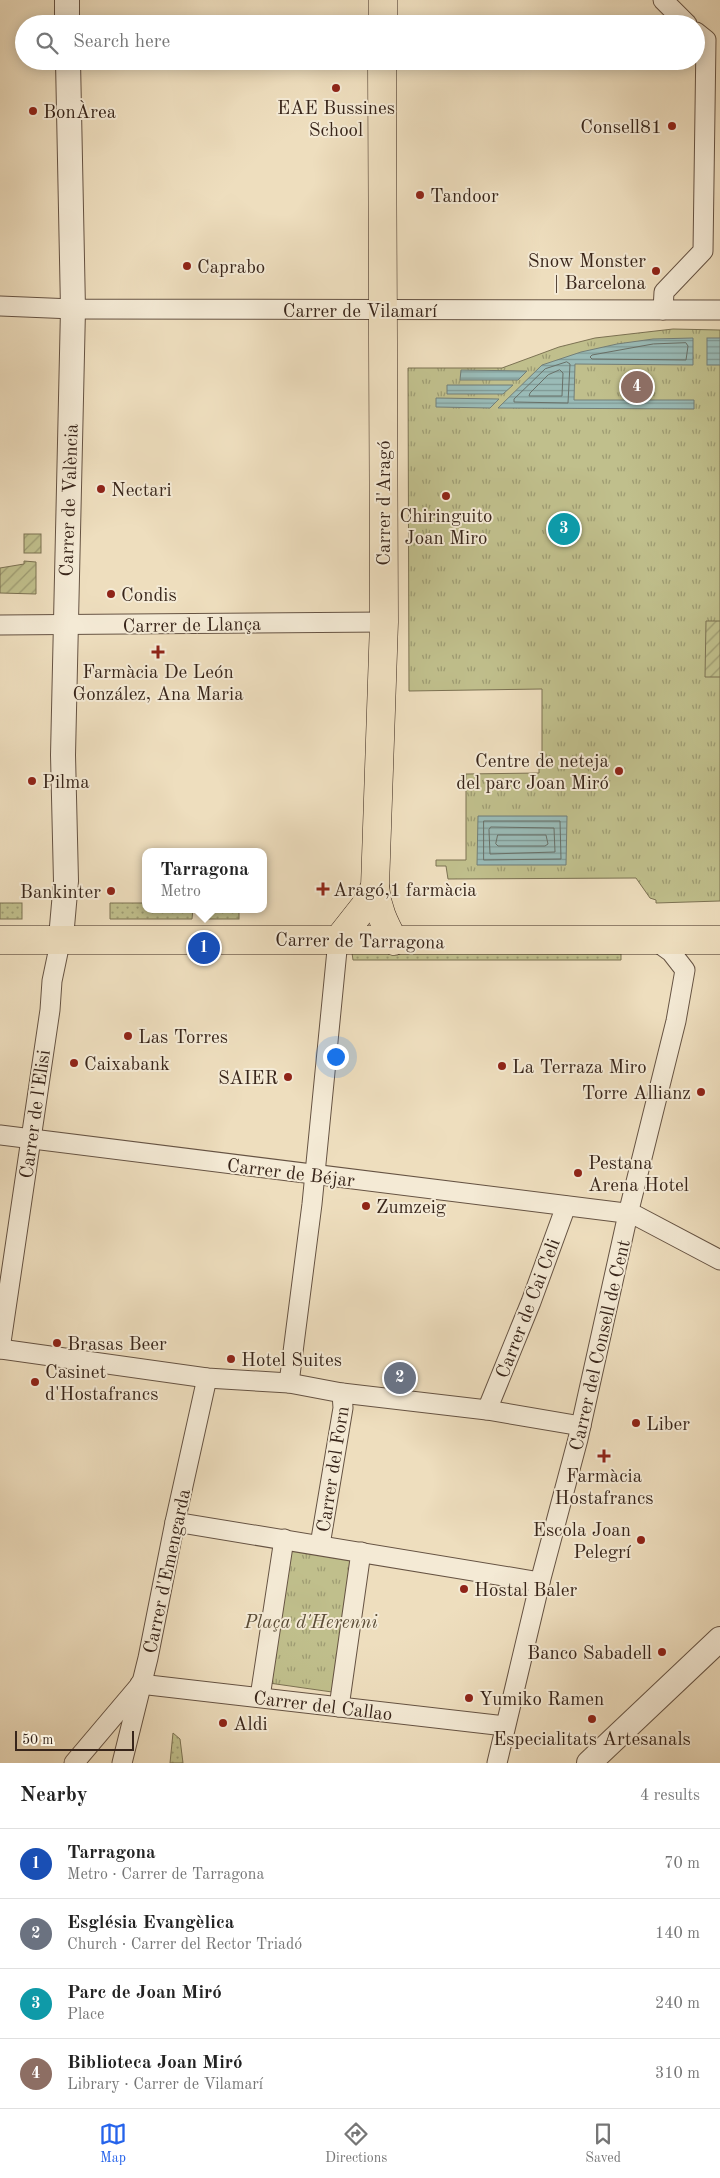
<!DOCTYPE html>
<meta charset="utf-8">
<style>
:root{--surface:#fff;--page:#f2f2f2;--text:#222;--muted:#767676;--line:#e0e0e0;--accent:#2563eb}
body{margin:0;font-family:"Old Standard TT",serif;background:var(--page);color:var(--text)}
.scale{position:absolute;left:15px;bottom:12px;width:119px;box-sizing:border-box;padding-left:5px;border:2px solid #38251a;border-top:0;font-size:14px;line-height:18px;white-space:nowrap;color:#38251a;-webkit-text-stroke:4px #f4ead5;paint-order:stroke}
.you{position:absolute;left:335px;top:1056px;width:18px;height:18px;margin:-12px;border:4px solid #fff;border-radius:50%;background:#1a73e8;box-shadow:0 0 0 8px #1a73e833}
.badge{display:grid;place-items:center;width:32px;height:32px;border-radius:50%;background:var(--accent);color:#fff;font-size:16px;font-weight:700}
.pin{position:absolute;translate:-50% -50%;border:2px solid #fff;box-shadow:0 1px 5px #0006}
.popup{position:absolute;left:142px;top:848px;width:125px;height:65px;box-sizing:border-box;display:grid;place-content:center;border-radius:10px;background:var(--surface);filter:drop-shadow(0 1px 4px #0005);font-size:16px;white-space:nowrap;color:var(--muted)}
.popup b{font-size:19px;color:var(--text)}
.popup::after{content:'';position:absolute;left:50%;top:100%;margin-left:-10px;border:10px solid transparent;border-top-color:var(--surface)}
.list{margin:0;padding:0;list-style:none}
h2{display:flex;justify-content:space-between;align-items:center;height:65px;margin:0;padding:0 20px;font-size:21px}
h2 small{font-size:16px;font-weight:400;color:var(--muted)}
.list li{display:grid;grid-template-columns:32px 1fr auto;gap:15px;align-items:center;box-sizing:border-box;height:70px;padding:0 20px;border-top:1px solid var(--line)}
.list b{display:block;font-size:19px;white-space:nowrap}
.list p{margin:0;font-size:16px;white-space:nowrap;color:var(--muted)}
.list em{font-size:16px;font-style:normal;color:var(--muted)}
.icon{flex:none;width:28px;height:28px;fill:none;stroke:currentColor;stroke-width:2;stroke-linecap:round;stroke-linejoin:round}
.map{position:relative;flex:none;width:720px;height:1763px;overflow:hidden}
.search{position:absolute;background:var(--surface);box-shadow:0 2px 12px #0003;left:15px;right:15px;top:15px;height:55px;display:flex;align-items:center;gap:12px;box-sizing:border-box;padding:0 18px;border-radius:28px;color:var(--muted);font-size:19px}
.sheet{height:345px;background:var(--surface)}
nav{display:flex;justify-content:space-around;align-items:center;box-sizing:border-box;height:70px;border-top:1px solid var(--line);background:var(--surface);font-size:14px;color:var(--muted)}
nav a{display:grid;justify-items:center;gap:2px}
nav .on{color:var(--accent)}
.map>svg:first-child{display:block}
.grass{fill:url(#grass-dots);stroke:#7c7253}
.park{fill:url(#park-tufts);stroke:#7c7253}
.garden{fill:url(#garden-furrows);stroke:#7c7253}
.water{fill:url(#water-rules);stroke:#737f78}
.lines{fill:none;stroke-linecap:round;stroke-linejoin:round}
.shore{stroke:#697068;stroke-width:1}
.minor-casing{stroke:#665343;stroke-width:21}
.tertiary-casing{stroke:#665343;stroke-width:26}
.primary-casing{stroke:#38251a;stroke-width:29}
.minor{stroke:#f4ead5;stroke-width:19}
.tertiary{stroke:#f4ead5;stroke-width:24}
.primary{stroke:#eedebe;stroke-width:28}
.poi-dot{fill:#8f2418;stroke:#f4ead5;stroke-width:2}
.labels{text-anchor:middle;stroke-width:4;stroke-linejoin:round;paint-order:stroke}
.poi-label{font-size:19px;fill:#38251a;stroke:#f4ead5;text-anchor:start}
.street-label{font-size:19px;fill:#38251a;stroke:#f4ead5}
.park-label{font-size:19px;font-style:italic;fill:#5a4c36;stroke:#f4ead5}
</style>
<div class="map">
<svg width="720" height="1763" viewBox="0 0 720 1763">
<defs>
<pattern id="grass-dots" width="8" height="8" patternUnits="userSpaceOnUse" patternTransform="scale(1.25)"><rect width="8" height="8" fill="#c0bf8c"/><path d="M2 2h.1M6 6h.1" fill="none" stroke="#9d9b72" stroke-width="1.8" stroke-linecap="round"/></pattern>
<pattern id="park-tufts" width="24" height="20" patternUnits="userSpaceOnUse" patternTransform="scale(1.25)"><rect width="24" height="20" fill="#c0bf8c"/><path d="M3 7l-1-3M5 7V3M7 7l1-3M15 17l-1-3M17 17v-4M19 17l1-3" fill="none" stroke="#9d9b72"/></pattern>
<pattern id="garden-furrows" width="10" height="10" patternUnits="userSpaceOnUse" patternTransform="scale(1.25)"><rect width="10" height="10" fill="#c0bf8c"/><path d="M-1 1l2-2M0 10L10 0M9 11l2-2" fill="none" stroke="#9d9b72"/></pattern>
<pattern id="water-rules" width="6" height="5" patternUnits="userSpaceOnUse" patternTransform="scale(1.25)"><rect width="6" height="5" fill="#9abbb7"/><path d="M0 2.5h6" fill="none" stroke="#7f9894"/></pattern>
</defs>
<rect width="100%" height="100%" fill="#eedebe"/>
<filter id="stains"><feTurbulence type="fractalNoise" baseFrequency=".004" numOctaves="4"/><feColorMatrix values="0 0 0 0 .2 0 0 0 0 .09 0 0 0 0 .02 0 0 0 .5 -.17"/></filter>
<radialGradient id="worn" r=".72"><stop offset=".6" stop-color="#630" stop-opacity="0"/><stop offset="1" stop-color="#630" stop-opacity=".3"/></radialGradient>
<g class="grass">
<rect x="0" y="903" width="22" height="16"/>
<path d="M110,903H145V909H193L192,919H110Z"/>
<rect x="207" y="909" width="32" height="10"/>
<path d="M352,953L621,954V960H353Z"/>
<path d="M173,1733L180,1739L183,1763H170Z"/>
</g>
<g class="park">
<path d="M673,329L720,330V901L656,903V900L650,898L636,878L448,879L446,866H436V860H466V774L539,773V760H542V689L409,691L408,368H502L559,347L595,338Z"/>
<path d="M290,1549L354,1558L332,1692L269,1683Z"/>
</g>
<g class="garden">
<rect x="24" y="534" width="17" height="19"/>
<path d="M24,561L36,562V594L0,593V568L24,564Z"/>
<path d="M706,621H720V677H705Z"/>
</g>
<g class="water">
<path d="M693,338V365L575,364L574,400H694V409L498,408L542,365L581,352L617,344L653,339Z"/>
<rect x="707" y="338" width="13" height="27"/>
<path d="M461,370L527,371L518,380H460Z"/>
<path d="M447,385H513L503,394H447Z"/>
<path d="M436,398L499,399L490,408L436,407Z"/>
<path d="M478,816H567L566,865H477Z"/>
</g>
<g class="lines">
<g class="shore">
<path d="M686,343L688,346L686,360L592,359L590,357L592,355L653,344Z"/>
<path d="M567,362L570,364L568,403L514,402V399L545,369Z"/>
<path d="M560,370L563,373L562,396H529L530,393L548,375Z"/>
<path d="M484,821H560L561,859L484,860Z"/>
<path d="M491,827L554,828L555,852L490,854L489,830Z"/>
<path d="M498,835H546L548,844L545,846H498L496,844Z"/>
</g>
<defs>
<g id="minor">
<path d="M663,0L687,24"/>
<path d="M0,306L73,309L720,310"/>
<path d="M663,310L664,292L703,251L706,40L696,32"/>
<path d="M0,625L384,622"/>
<path d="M0,1135L633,1214L720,1260"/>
<path d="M0,1349L207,1378L289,1383L342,1393L487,1410L581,1426"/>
<path d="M0,1349L50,1010L52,981L61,938"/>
<path d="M289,1383L312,1204L338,940"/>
<path d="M487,1410L531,1302L566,1206"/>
<path d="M175,1522L540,1582"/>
<path d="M320,1545L343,1408L342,1393"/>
<path d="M140,1684L505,1726"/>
<path d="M260,1697L284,1539"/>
<path d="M339,1707L361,1552"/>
<path d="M74,1763L140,1685"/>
<path d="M122,1763L148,1658L175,1522L207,1378"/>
<path d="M497,1763L540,1582L578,1439L628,1214L676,1021L685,970L671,952L653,939"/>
</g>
<g id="tertiary">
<path d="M67,0V24"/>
<path d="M61,938L66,881L63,755L73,309L68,61"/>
<path d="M589,1763L720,1639"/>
</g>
<g id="primary">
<path d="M383,24V0"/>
<path d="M382,61L384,622L375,887C377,908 384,923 394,941"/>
<path d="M0,940H720"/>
<path d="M338,940L364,907L375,887"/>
</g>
</defs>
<use href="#minor" class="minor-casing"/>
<use href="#tertiary" class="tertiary-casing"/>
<use href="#primary" class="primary-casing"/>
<use href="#minor" class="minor"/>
<use href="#tertiary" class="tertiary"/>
<use href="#primary" class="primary"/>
</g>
<g class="poi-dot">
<circle cx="336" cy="88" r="5"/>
<circle cx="33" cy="111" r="5"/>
<circle cx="672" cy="126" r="5"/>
<circle cx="420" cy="195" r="5"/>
<circle cx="187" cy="266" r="5"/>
<circle cx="656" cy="271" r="5"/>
<circle cx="101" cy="489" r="5"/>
<circle cx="446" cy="496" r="5"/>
<circle cx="111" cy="594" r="5"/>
<path d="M155.5 644.5h5v5h5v5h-5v5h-5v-5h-5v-5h5z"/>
<circle cx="619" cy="771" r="5"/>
<circle cx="32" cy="781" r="5"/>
<path d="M320.5 881.5h5v5h5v5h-5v5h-5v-5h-5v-5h5z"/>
<circle cx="111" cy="891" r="5"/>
<circle cx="128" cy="1036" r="5"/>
<circle cx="74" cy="1063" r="5"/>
<circle cx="502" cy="1066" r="5"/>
<circle cx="288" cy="1077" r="5"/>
<circle cx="701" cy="1092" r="5"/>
<circle cx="578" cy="1173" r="5"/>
<circle cx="366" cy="1206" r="5"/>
<circle cx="57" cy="1343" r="5"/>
<circle cx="231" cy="1359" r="5"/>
<circle cx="35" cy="1382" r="5"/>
<circle cx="636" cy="1423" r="5"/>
<path d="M601.5 1448.5h5v5h5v5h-5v5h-5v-5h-5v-5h5z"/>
<circle cx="641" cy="1540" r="5"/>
<circle cx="464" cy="1589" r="5"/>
<circle cx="662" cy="1652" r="5"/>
<circle cx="469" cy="1698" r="5"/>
<circle cx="592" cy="1719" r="5"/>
<circle cx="223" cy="1723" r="5"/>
</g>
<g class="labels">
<g class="poi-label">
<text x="336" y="114" text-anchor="middle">EAE Bussines<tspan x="336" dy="22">School</tspan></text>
<text x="43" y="118">BonÀrea</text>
<text x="662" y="133" text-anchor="end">Consell81</text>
<text x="430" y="202">Tandoor</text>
<text x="646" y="267" text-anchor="end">Snow Monster<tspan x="646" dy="22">| Barcelona</tspan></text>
<text x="197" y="273">Caprabo</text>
<text x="111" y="496">Nectari</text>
<text x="446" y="522" text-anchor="middle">Chiringuito<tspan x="446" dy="22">Joan Miro</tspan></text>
<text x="121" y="601">Condis</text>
<text x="158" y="678" text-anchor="middle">Farmàcia De León<tspan x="158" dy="22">González, Ana Maria</tspan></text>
<text x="609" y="767" text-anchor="end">Centre de neteja<tspan x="609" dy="22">del parc Joan Miró</tspan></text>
<text x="42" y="788">Pilma</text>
<text x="333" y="896">Aragó,1 farmàcia</text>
<text x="101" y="898" text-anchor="end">Bankinter</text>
<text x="138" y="1043">Las Torres</text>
<text x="84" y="1070">Caixabank</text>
<text x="512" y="1073">La Terraza Miro</text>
<text x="278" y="1084" text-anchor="end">SAIER</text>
<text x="691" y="1099" text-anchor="end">Torre Allianz</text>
<text x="588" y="1169">Pestana<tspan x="588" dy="22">Arena Hotel</tspan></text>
<text x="376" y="1213">Zumzeig</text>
<text x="67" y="1350">Brasas Beer</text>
<text x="241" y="1366">Hotel Suites</text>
<text x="45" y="1378">Casinet<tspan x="45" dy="22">d'Hostafrancs</tspan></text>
<text x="646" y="1430">Liber</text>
<text x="604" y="1482" text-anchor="middle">Farmàcia<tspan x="604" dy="22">Hostafrancs</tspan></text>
<text x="631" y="1536" text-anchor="end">Escola Joan<tspan x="631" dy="22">Pelegrí</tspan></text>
<text x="474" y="1596">Hostal Baler</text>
<text x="652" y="1659" text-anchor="end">Banco Sabadell</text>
<text x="479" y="1705">Yumiko Ramen</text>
<text x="233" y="1730">Aldi</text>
<text x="592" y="1745" text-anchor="middle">Especialitats Artesanals</text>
</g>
<g class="street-label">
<text x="360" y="317">Carrer de Vilamarí</text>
<text transform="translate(68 500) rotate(-88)" y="7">Carrer de València</text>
<text transform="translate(383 503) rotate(-90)" y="7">Carrer d'Aragó</text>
<text transform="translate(192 624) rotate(-1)" y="7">Carrer de Llança</text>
<text transform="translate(360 940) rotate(1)" y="7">Carrer de Tarragona</text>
<text transform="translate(34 1114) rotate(-82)" y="7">Carrer de l'Elisi</text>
<text transform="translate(291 1172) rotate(7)" y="7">Carrer de Béjar</text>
<text transform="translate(527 1308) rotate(-69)" y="7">Carrer de Cai Celi</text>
<text transform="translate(599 1345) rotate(-77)" y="7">Carrer del Consell de Cent</text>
<text transform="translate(332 1469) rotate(-81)" y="7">Carrer del Forn</text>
<text transform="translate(166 1571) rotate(-78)" y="7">Carrer d'Emengarda</text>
<text transform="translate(323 1705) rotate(7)" y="7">Carrer del Callao</text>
</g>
<g class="park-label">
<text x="311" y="1628">Plaça d'Herenni</text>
</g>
</g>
<rect width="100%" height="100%" filter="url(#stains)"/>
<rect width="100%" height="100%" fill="url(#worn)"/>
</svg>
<div class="scale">50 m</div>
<div class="you"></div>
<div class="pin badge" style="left:204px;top:948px;background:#1a4fb4">1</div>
<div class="popup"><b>Tarragona</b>Metro</div>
<div class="pin badge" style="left:400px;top:1378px;background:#6b7280">2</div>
<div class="pin badge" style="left:564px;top:529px;background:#0f9aa8">3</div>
<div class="pin badge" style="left:637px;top:387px;background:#8d6e63">4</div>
<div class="search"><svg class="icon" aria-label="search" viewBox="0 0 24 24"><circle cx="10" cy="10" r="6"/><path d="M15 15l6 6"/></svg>Search here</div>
</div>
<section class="sheet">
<h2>Nearby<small>4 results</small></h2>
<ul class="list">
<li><span class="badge" style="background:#1a4fb4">1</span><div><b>Tarragona</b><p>Metro · Carrer de Tarragona</p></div><em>70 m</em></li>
<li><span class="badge" style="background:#6b7280">2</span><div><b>Església Evangèlica</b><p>Church · Carrer del Rector Triadó</p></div><em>140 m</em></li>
<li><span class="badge" style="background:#0f9aa8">3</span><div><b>Parc de Joan Miró</b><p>Place</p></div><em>240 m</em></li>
<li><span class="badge" style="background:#8d6e63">4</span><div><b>Biblioteca Joan Miró</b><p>Library · Carrer de Vilamarí</p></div><em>310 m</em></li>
</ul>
</section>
<nav>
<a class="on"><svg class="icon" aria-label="map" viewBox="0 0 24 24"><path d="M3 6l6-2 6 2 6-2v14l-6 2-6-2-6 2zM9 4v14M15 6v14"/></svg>Map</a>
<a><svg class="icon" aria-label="directions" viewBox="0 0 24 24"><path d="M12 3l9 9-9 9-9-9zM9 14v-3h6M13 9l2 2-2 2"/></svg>Directions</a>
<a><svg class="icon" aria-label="saved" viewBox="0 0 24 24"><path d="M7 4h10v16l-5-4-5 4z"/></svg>Saved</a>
</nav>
